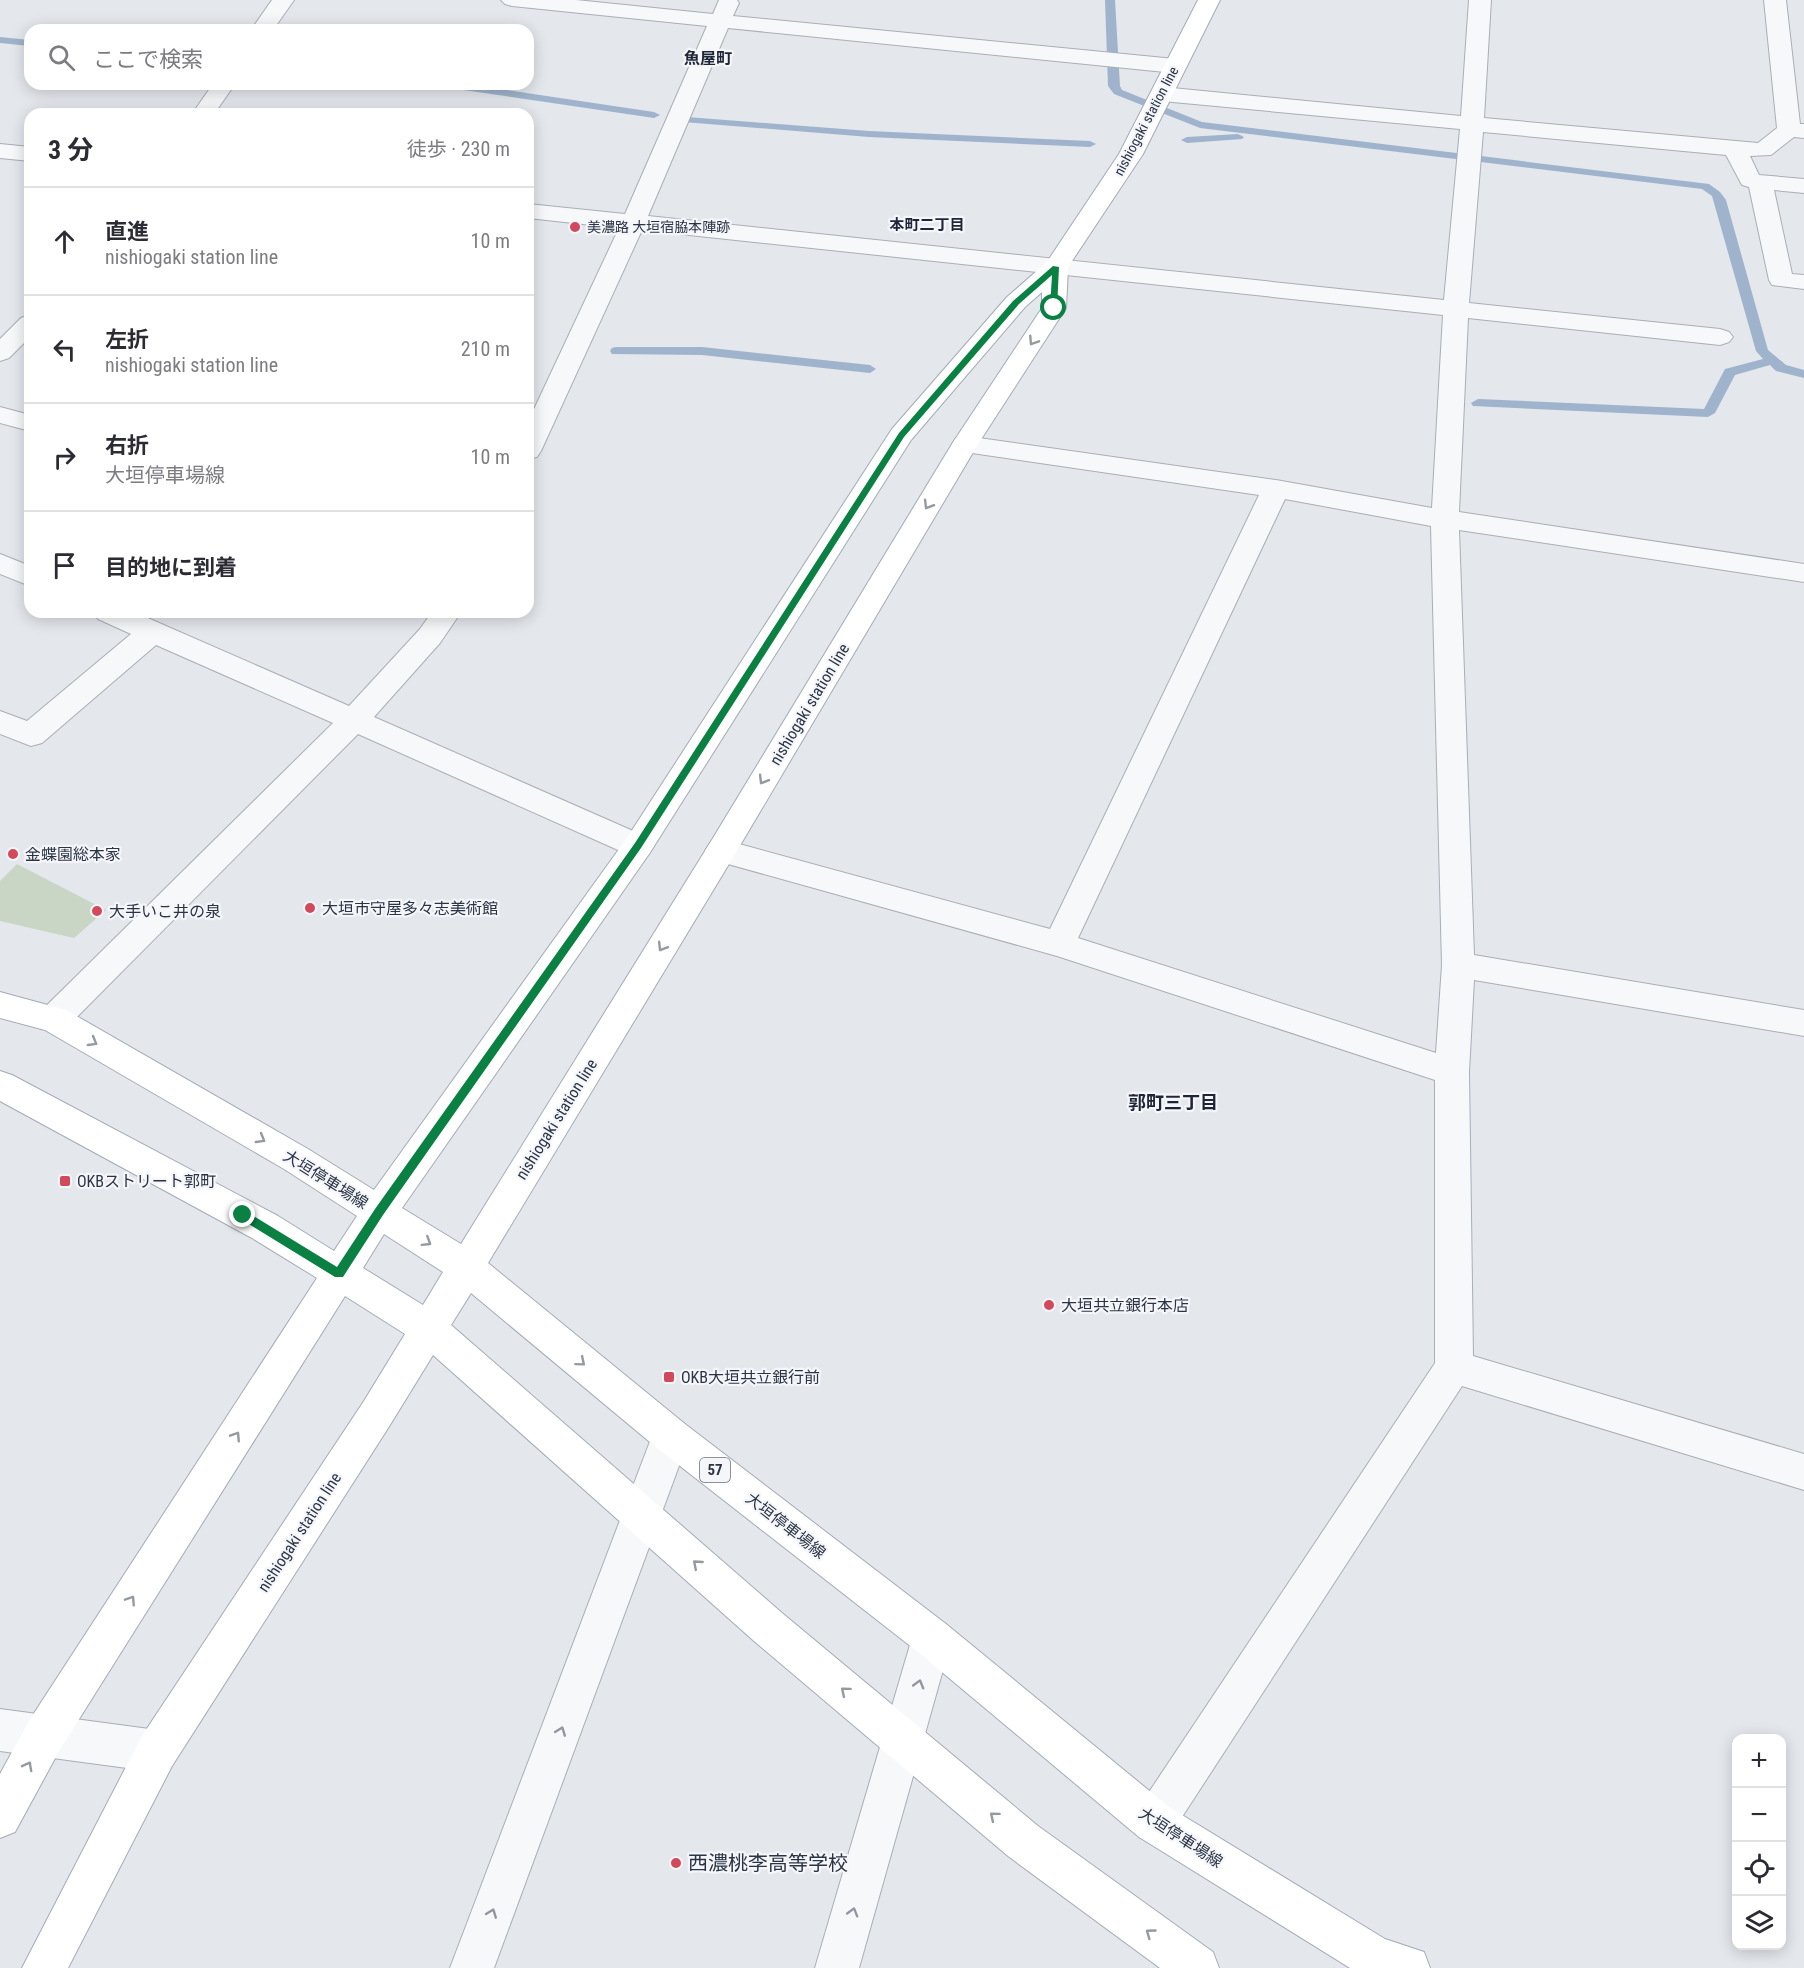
<!DOCTYPE html>
<html lang="ja">
<meta charset="utf-8">
<style>
:root{--surface:#fff;--page:#f7f7f7;--text:#2b2b33;--muted:#7c7c81;--line:#e1e1e2}
body{margin:0;font-family:"Roboto Condensed","Noto Sans JP",sans-serif;background:var(--page);color:var(--text)}
.controls{position:absolute;right:18px;bottom:18px;display:grid;overflow:hidden;border-radius:12px;box-shadow:0 3px 15px #0003}
.controls button{width:54px;height:54px;display:grid;place-items:center;padding:0;border:0;border-bottom:2px solid var(--line);background:var(--surface);color:var(--text);font:30px sans-serif}
.stop{position:absolute;width:18px;height:18px;margin:-14px;border:4px solid #0b8043;border-radius:50%;background:#fff}
.stop.end{background:#0b8043;border-color:#fff;box-shadow:0 2px 6px #0008}
.list{margin:0;padding:0;list-style:none}
h2{display:flex;justify-content:space-between;align-items:center;height:78px;margin:0;padding:0 24px;font-size:26px}
h2 small{font-size:20px;font-weight:400;color:var(--muted)}
.list li{display:grid;grid-template-columns:39px 1fr auto;gap:18px;align-items:center;box-sizing:border-box;height:108px;padding:0 24px;border-top:2px solid var(--line)}
.list b{display:block;font-size:22px;white-space:nowrap}
.list p{margin:0;font-size:20px;white-space:nowrap;color:var(--muted)}
.list em{font-size:20px;font-style:normal;color:var(--muted)}
.icon{flex:none;width:33px;height:33px;fill:none;stroke:currentColor;stroke-width:2;stroke-linecap:round;stroke-linejoin:round}
.map{position:relative;flex:none;width:1804px;height:1968px;overflow:hidden}
.search{position:absolute;background:var(--surface);box-shadow:0 3px 15px #0003;left:24px;top:24px;width:510px;height:66px;display:flex;align-items:center;gap:15px;box-sizing:border-box;padding:0 21px;border-radius:18px;color:var(--muted);font-size:22px}
.panel{position:absolute;background:var(--surface);box-shadow:0 3px 15px #0003;left:24px;top:108px;width:510px;height:510px;border-radius:18px}
.map>svg:first-child{display:block}
.green{fill:#c9d6c5}
.lines{fill:none;stroke-linecap:round;stroke-linejoin:round}
.stream{fill:#9fb4cc;fill-rule:evenodd}
.minor-casing{stroke:#a9aeb7;stroke-width:2}
.major-casing{stroke:#a3abb8;stroke-width:2}
.minor{fill:#f7f8fa;fill-rule:evenodd}
.major{fill:#fff;fill-rule:evenodd}
.oneway{stroke:#959aa2}
.oneway2{stroke:#9196a0}
.route{fill:#0b8043}
.poi-dot{fill:#d1495b;stroke:#f4f6f9;stroke-width:2}
.labels{text-anchor:middle;stroke-width:4.5;stroke-linejoin:round;paint-order:stroke}
.far-street-label{font-size:14px;fill:#2b3445;stroke:#f4f6f9}
.far-poi-label{font-size:14px;fill:#2b3445;stroke:#f4f6f9;text-anchor:start}
.far-neighbourhood-label{font-size:15px;font-weight:bold;fill:#1d2536;stroke:#f4f6f9}
.shield{fill:#f4f6f9;stroke:#676e7b;stroke-width:1.5}
.shield-label{font-size:15px;font-weight:bold;fill:#2b3445}
.far-quarter-label{font-size:16px;font-weight:bold;fill:#1d2536;stroke:#f4f6f9}
.street-label{font-size:16px;fill:#2b3445;stroke:#f4f6f9}
.poi-label{font-size:16px;fill:#2b3445;stroke:#f4f6f9;text-anchor:start}
.neighbourhood-label{font-size:18px;font-weight:bold;fill:#1d2536;stroke:#f4f6f9}
.near-poi-label{font-size:20px;fill:#2b3445;stroke:#f4f6f9;text-anchor:start}
</style>
<div class="map">
<svg width="1804" height="1968" viewBox="0 0 1804 1968">
<rect width="100%" height="100%" fill="#e4e7ec"/>
<path class="green" d="M17,864L106,910L74,938L0,921V881Z"/>
<g class="lines">
<g class="stream">
<path d="M1105,0H1115L1120,86L1122,90L1202,122L1709,184L1720,192L1726,200L1768,350L1786,365L1804,370V378L1776,371L1770,365L1735,375L1715,413L1708,417L1473,406L1471,403L1478,399L1704,409L1725,369L1763,359L1756,351L1712,196L1702,189L1200,128L1114,94L1108,86Z"/>
<path d="M0,37L30,40V46L0,43Z"/>
<path d="M437,84H466L654,112L660,115L654,118L443,87Z"/>
<path d="M687,117L869,131L1090,141L1096,144L1090,147L869,137L683,122L681,120Z"/>
<path d="M1238,134L1244,137L1242,139L1187,143L1181,140L1187,137Z"/>
<path d="M616,347H702L870,365L876,369L870,373L702,355L612,354L610,351L612,348Z"/>
</g>
<defs>
<g id="minor">
<path d="M272,0H294L273,30H251Z"/>
<path d="M501,0H576L713,14L719,0H737L739,3L733,16L1175,59L1183,61L1186,66L1183,71L1175,73L728,28L648,216L1444,300L1460,129L1162,101L1154,99L1151,94L1154,89L1162,87L1461,116L1469,0H1491L1484,118L1758,143L1777,128L1764,0H1786L1800,124H1804V138L1794,137L1771,155L1750,156L1759,175L1804,179V193L1774,190L1792,274L1804,275V289L1772,285L1769,280L1749,187L1742,185L1726,155L1483,132L1469,303L1720,329L1729,332L1733,337L1729,342L1720,345L1468,318L1459,512L1804,564V582L1459,530L1474,955L1804,1010V1036L1474,980L1469,1072L1473,1356L1804,1454V1490L1462,1386L1169,1837L1154,1844L1139,1837L1132,1822L1139,1807L1435,1363V1080L1057,956L710,859L705,851L710,843L721,839L1050,929L1259,495L965,452L956,450L952,444L956,438L965,436L1276,480L1432,508L1443,315L642,230L541,451L537,457L528,459V422L619,228L528,218V204L625,214L707,26L512,6L505,4ZM1285,499L1431,526L1442,965L1436,1053L1078,938Z"/>
<path d="M213,84H235L214,114H192Z"/>
<path d="M0,144L30,147V161L0,158Z"/>
<path d="M30,315V337L9,358L0,361V339L21,318Z"/>
<path d="M0,407L30,415V431L0,423Z"/>
<path d="M0,554L30,566V586L0,574Z"/>
<path d="M94,612H134L349,706L420,629L432,612H461L440,643L374,717L649,838L654,846L649,854L638,858L627,854L358,734L66,1028L54,1032L42,1028L37,1019L42,1010L333,723L156,645L42,743L31,746L0,734V711L27,721L131,634L98,619Z"/>
<path d="M671,1418L685,1424L690,1436L494,1968H450L652,1436L657,1424Z"/>
<path d="M932,1618L946,1624L952,1638L859,1968H815L912,1638L918,1624Z"/>
<path d="M0,1709L157,1730L172,1736L178,1751L172,1766L157,1772L0,1751Z"/>
</g>
<path id="major" d="M1198,0H1220L1143,154L1068,267L1066,308L978,444L732,859L488,1263L685,1424L946,1624L1169,1807L1385,1939L1424,1952L1430,1968H1350L1139,1837L918,1652L657,1448L471,1293L451,1325L782,1613L1038,1826L1213,1952L1219,1968H1160L1008,1856L754,1641L433,1355L390,1425L172,1766L68,1968H22L142,1736L364,1401L405,1334L345,1296L59,1751L15,1832L0,1838V1774L29,1721L317,1278L252,1238L0,1101V1071L12,1075L278,1216L334,1251L357,1216L284,1169L45,1030L0,1018V992L66,1010L308,1149L374,1190L627,838L892,429L1007,297L1047,262L1119,154ZM1042,292V308L952,444L710,843L461,1244L402,1208L649,854L911,440L1025,307ZM384,1234L443,1272L423,1305L363,1268Z"/>
</defs>
<use href="#minor" class="minor-casing"/>
<use href="#major" class="major-casing"/>
<use href="#minor" class="minor"/>
<use href="#major" class="major"/>
</g>
<defs><path id="oneway-chevron" d="M-2-3.5L2.5 0L-2 3.5" fill="none" stroke-width="1.6" stroke-linecap="round" stroke-linejoin="round" transform="scale(1.5)"/></defs>
<g class="oneway">
<use href="#oneway-chevron" transform="translate(1033 341) rotate(123)"/>
<use href="#oneway-chevron" transform="translate(928 505) rotate(121)"/>
<use href="#oneway-chevron" transform="translate(763 780) rotate(121)"/>
<use href="#oneway-chevron" transform="translate(662 947) rotate(122)"/>
<use href="#oneway-chevron" transform="translate(93 1042) rotate(30)"/>
<use href="#oneway-chevron" transform="translate(261 1139) rotate(30)"/>
<use href="#oneway-chevron" transform="translate(427 1242) rotate(32)"/>
<use href="#oneway-chevron" transform="translate(581 1362) rotate(40)"/>
<use href="#oneway-chevron" transform="translate(236 1436) rotate(-57)"/>
<use href="#oneway-chevron" transform="translate(697 1564) rotate(-139)"/>
<use href="#oneway-chevron" transform="translate(131 1600) rotate(-57)"/>
<use href="#oneway-chevron" transform="translate(845 1691) rotate(-140)"/>
<use href="#oneway-chevron" transform="translate(28 1766) rotate(-62)"/>
<use href="#oneway-chevron" transform="translate(994 1816) rotate(-140)"/>
<use href="#oneway-chevron" transform="translate(1150 1933) rotate(-144)"/>
</g>
<g class="oneway2">
<use href="#oneway-chevron" transform="translate(919 1684) rotate(-74)"/>
<use href="#oneway-chevron" transform="translate(561 1731) rotate(-69)"/>
<use href="#oneway-chevron" transform="translate(853 1912) rotate(-74)"/>
<use href="#oneway-chevron" transform="translate(492 1913) rotate(-69)"/>
</g>
<path class="route" d="M1053,266L1059,267L1057,309L1050,308L1052,275L1019,304L904,437L641,848L383,1215L343,1277H335L239,1218V1212H247L337,1267L375,1209L635,843L899,433L1013,301Z"/>
<g class="poi-dot">
<circle cx="575" cy="227" r="6"/>
<circle cx="13" cy="854" r="6"/>
<circle cx="310" cy="908" r="6"/>
<circle cx="97" cy="911" r="6"/>
<rect x="59" y="1175" width="12" height="12" rx="3"/>
<circle cx="1049" cy="1305" r="6"/>
<rect x="663" y="1371" width="12" height="12" rx="3"/>
<circle cx="676" cy="1863" r="6"/>
</g>
<g class="labels">
<g class="far-street-label">
<text transform="translate(1146 121) rotate(-62)" y="5">nishiogaki station line</text>
</g>
<g class="far-poi-label">
<text x="587" y="232">美濃路 大垣宿脇本陣跡</text>
</g>
<g class="far-neighbourhood-label">
<text x="927" y="230">本町二丁目</text>
</g>
<rect class="shield" x="700" y="1458" width="30" height="24" rx="4.5"/>
<g class="shield-label">
<text x="715" y="1475">57</text>
</g>
<g class="far-quarter-label">
<text x="708" y="64">魚屋町</text>
</g>
<g class="street-label">
<text transform="translate(809 704) rotate(-59)" y="6">nishiogaki station line</text>
<text transform="translate(556 1119) rotate(-58)" y="6">nishiogaki station line</text>
<text transform="translate(326 1179) rotate(32)" y="6">大垣停車場線</text>
<text transform="translate(786 1525) rotate(38)" y="6">大垣停車場線</text>
<text transform="translate(299 1532) rotate(-57)" y="6">nishiogaki station line</text>
<text transform="translate(1181 1837) rotate(33)" y="6">大垣停車場線</text>
</g>
<g class="poi-label">
<text x="25" y="860">金蝶園総本家</text>
<text x="322" y="914">大垣市守屋多々志美術館</text>
<text x="109" y="917">大手いこ井の泉</text>
<text x="77" y="1187">OKBストリート郭町</text>
<text x="1061" y="1311">大垣共立銀行本店</text>
<text x="681" y="1383">OKB大垣共立銀行前</text>
</g>
<g class="neighbourhood-label">
<text x="1173" y="1109">郭町三丁目</text>
</g>
<g class="near-poi-label">
<text x="688" y="1870">西濃桃李高等学校</text>
</g>
</g>
</svg>
<div class="controls">
<button>+</button>
<button>−</button>
<button><svg class="icon" aria-label="locate" viewBox="0 0 24 24"><circle cx="12" cy="12" r="6"/><path d="M12 2v4M12 18v4M2 12h4M18 12h4"/></svg></button>
<button><svg class="icon" aria-label="layers" viewBox="0 0 24 24"><path d="M12 4l9 5-9 5-9-5zM3 14l9 5 9-5"/></svg></button>
</div>
<div class="stop" style="left:1054px;top:308px"></div>
<div class="stop end" style="left:243px;top:1215px"></div>
<div class="search"><svg class="icon" aria-label="search" viewBox="0 0 24 24"><circle cx="10" cy="10" r="6"/><path d="M15 15l6 6"/></svg>ここで検索</div>
<section class="panel">
<h2>3 分<small>徒歩 · 230 m</small></h2>
<ul class="list">
<li><svg class="icon" aria-label="ahead" viewBox="0 0 24 24"><path d="M12 20V5M6 11l6-6 6 6"/></svg><div><b>直進</b><p>nishiogaki station line</p></div><em>10 m</em></li>
<li><svg class="icon" aria-label="left" viewBox="0 0 24 24"><path d="M17 20v-9H6M10 6l-5 5 5 5"/></svg><div><b>左折</b><p>nishiogaki station line</p></div><em>210 m</em></li>
<li><svg class="icon" aria-label="right" viewBox="0 0 24 24"><path d="M7 20v-9h11M14 6l5 5-5 5"/></svg><div><b>右折</b><p>大垣停車場線</p></div><em>10 m</em></li>
<li><svg class="icon" aria-label="arrive" viewBox="0 0 24 24"><path d="M6 21V4h12l-3 4 3 4H6"/></svg><div><b>目的地に到着</b></div></li>
</ul>
</section>
</div>
